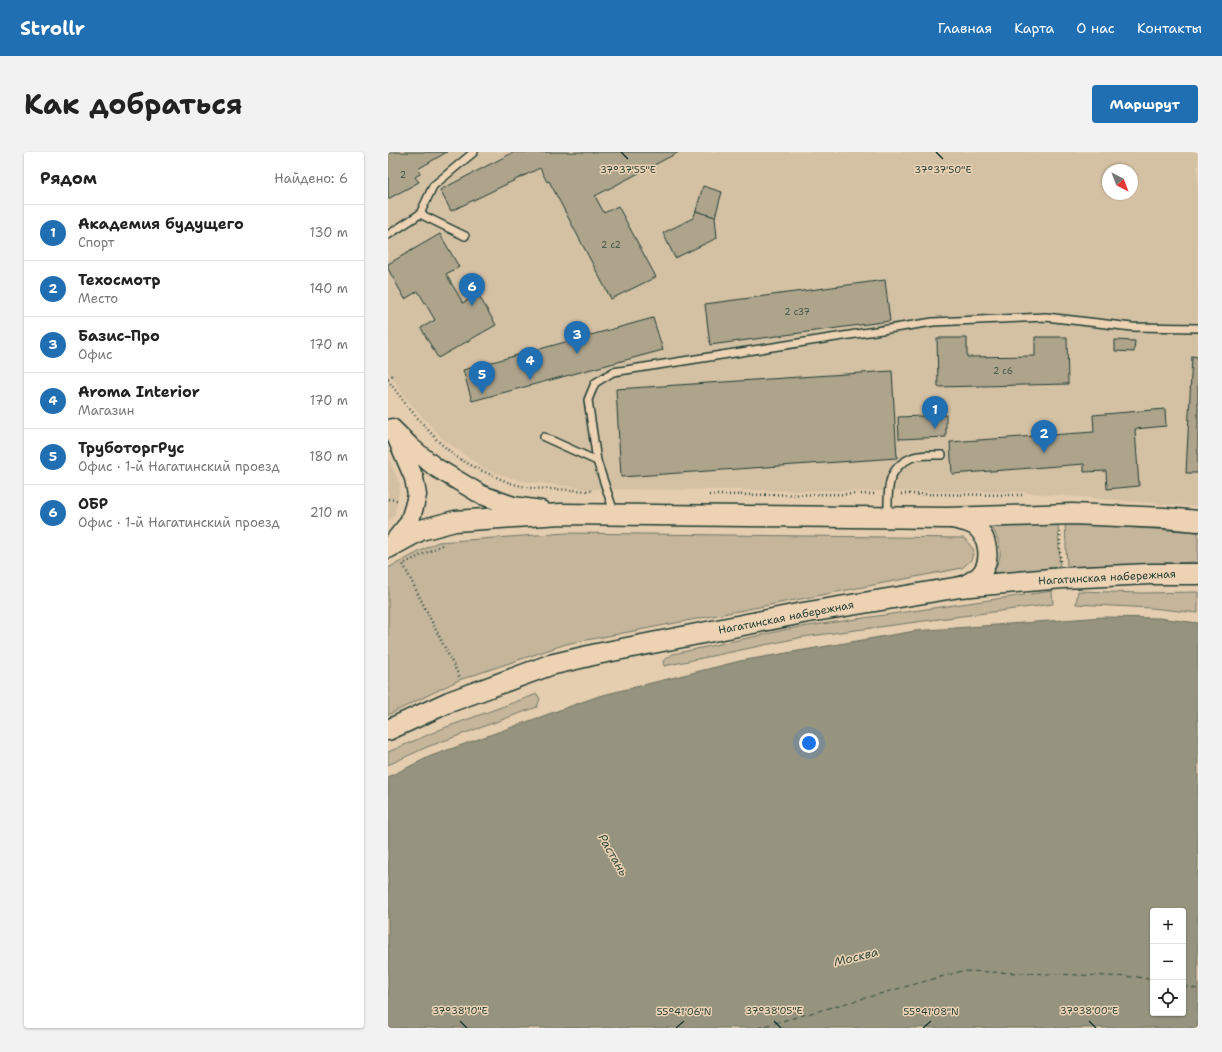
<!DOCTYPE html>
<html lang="ru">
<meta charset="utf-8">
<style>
:root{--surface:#fff;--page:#f2f2f2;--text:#222;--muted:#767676;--line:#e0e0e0;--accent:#1f6fb2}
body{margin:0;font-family:"Shantell Sans",sans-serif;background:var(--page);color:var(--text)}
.controls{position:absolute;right:12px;bottom:12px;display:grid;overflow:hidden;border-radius:4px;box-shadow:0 1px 3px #0004}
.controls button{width:36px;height:36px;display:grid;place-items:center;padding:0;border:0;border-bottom:1px solid var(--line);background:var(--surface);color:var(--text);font:20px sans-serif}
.compass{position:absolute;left:714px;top:12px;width:36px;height:36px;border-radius:50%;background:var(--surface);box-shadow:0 1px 3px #0004;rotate:138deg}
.you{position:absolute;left:421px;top:591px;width:14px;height:14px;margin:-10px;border:3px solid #fff;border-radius:50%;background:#1a73e8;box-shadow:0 0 0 6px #1a73e833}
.badge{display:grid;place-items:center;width:26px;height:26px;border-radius:50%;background:var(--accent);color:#fff;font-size:13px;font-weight:700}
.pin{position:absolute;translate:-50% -33px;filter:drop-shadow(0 1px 2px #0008)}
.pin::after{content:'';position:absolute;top:21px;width:14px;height:12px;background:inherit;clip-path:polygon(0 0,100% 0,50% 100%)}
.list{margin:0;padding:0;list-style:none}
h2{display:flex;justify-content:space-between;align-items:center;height:52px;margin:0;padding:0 16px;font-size:17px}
h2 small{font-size:13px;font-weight:400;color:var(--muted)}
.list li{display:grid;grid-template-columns:26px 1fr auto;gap:12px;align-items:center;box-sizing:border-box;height:56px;padding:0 16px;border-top:1px solid var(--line)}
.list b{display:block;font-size:15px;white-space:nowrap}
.list p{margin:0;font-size:13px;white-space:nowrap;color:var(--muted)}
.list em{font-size:13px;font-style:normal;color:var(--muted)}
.icon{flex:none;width:22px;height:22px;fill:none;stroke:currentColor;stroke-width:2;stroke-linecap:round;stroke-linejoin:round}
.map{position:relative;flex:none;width:810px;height:876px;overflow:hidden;border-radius:4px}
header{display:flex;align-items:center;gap:24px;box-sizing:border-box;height:56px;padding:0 20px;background:var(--accent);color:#fff}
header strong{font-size:19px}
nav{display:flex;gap:22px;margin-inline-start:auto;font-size:14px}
.intro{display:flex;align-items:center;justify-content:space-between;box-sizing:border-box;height:96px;padding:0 24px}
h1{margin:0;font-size:28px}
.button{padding:10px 18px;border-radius:4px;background:var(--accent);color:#fff;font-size:14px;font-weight:700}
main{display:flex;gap:24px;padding:0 24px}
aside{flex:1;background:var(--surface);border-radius:4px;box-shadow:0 1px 3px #0004}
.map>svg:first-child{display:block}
.built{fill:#d4c1a4;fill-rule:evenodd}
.green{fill:#c4b59b;stroke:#727968}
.water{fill:#96937e;stroke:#667160;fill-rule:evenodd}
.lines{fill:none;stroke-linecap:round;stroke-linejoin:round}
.ferry{stroke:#314a3f;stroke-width:1;stroke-dasharray:5 4;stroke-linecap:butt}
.building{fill:#aea48c;stroke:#1f3d34}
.service-casing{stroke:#1f3d34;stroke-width:10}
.tertiary-casing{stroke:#1f3d34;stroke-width:21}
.secondary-casing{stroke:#1f3d34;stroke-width:23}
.path{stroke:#1f3d34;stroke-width:2.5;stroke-dasharray:1 3;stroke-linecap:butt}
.service{stroke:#edd3b4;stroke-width:7}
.tertiary{stroke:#edd3b4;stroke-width:18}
.secondary{stroke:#edd3b4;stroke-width:20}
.ticks{fill:none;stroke:#1f3d34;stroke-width:1.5}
.labels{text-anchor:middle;stroke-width:3;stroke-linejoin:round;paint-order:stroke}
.number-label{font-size:9px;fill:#43574a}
.street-label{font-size:11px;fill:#1f3d34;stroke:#edd3b4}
.water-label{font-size:12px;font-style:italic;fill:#314a3f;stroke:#edd3b4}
.ticks-label{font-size:10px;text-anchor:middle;fill:#1f3d34;stroke:#edd3b4;stroke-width:3;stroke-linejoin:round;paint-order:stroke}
</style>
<header>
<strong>Strollr</strong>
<nav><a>Главная</a><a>Карта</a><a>О нас</a><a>Контакты</a></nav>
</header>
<div class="intro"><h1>Как добраться</h1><a class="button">Маршрут</a></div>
<main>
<aside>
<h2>Рядом<small>Найдено: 6</small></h2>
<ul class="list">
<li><span class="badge">1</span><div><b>Академия будущего</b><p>Спорт</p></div><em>130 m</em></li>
<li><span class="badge">2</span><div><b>Техосмотр</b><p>Место</p></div><em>140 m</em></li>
<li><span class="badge">3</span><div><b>Базис-Про</b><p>Офис</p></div><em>170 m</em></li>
<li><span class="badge">4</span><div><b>Aroma Interior</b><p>Магазин</p></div><em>170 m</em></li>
<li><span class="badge">5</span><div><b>ТруботоргРус</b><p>Офис · 1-й Нагатинский проезд</p></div><em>180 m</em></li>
<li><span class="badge">6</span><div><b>ОБР</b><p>Офис · 1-й Нагатинский проезд</p></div><em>210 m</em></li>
</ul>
</aside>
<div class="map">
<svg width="810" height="876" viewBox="0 0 810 876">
<rect width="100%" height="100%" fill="#e5cdaf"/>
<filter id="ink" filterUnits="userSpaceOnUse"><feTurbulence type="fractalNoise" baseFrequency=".025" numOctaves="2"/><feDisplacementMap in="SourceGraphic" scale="8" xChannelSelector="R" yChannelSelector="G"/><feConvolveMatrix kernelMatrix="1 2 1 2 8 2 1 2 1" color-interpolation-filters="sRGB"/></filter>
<g filter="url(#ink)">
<g class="built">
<path d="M0,0H810V355L632,340L201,337L133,329L98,318L75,302L54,286L19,248L0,220ZM720,18H744V42H720Z"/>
<path d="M0,305L12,332L7,363L0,370Z"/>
</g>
<g class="green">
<path d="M670,371L672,415L606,422C606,416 609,413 611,408C615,395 608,382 602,372Z"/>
<path d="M677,371L810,380V410L679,415Z"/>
<path d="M178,381L576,386L586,398L583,408L574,416L178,492L71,528L0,563V416L50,390Z"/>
<path d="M664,439L665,452L415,485L276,514L275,509L285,502L406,476Z"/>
<path d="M690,439L754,441L810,440V461L763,456L688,452Z"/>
<path d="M149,542L152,547L149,555L39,595L0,613V600L56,576Z"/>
</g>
<path class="water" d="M715,465L771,466L810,471V876H0V625L43,604L211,544L352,509L527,479ZM765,759H795V861H765Z"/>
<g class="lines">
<g class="ferry">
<path d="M795,834L810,837"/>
<path d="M369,876L574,819L749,825L765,828"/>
</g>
</g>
<g class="building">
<path d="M4,0H59L30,17L32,22L27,25L31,30L0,47V2Z"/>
<path d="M126,0H291L207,44L216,61L230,54L268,125L223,147L161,29L159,30L152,16L63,59L52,38Z"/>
<path d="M315,34L334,40L327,65L308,59Z"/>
<path d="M308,59L327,65L329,86L287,106L275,81L305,66Z"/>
<path d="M52,82L71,115L58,122L75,151L90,142L108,173L50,206L33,176L47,168L30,139L17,147L0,117V112Z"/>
<path d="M497,128L502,169L322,193L317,152Z"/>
<path d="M265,166L275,198L84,249L75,218Z"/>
<path d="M647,185H679L680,232L550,235L549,186H579V205L647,204Z"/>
<path d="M727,188L747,189L746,200L727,199Z"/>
<path d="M804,204L810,205V321H798Z"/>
<path d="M504,219L509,306L233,325L228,237Z"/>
<path d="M777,257L778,274L747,277L751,334L719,337L718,319L696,320V312L564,322L562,290L706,280L705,263Z"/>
<path d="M558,263V285L511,287L510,265Z"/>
</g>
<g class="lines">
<defs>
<g id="service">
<path d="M32,62L77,84"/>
<path d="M0,83L32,62L45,34L86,0"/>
<path d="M156,285L209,309L226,360"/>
<path d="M209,309L200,248L207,231L225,220L545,170L658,165L744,175L810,176"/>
<path d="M500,365C500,341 497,317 523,306C530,302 546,303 554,303"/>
</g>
<g id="tertiary">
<path d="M4,276L24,296L47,315L94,343L125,354L153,358"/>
<path d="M564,367C572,369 582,370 588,375C600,385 603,406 595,419C591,426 580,431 572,435"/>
<path d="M3,393L21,371L26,355L29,343L26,326L8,284"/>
</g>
<g id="secondary">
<path d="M0,396L33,378L67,369L173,362L559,366L684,362L777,366L810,369"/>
<path d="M0,578L61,550L162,513L209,502L415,461L572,435L675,426L762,422H810"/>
</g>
</defs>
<use href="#service" class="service-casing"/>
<use href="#tertiary" class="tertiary-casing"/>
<use href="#secondary" class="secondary-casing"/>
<g class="path">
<path d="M0,226L7,222"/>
<path d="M0,228L20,255L49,288L68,305L92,318L122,331L142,336L206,339"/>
<path d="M513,342L636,343"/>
<path d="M321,343L488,342"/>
<path d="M0,347L9,348"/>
<path d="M672,380V409"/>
<path d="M54,393L15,412L72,526"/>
</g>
<use href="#service" class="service"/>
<use href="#tertiary" class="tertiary"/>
<use href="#secondary" class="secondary"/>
</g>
</g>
<path class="ticks" d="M233,0L240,7M548,0L555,7M72,869L79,876M386,869L393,876M701,869L708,876M288,876L296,869M535,876L543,869"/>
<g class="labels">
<g class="number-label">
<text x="15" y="26">2</text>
<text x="223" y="96">2 с2</text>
<text x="409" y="163">2 с37</text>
<text x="615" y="222">2 с6</text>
</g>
<g class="street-label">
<text transform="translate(719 425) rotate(-3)" y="4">Нагатинская набережная</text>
<text transform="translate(398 465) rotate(-11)" y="4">Нагатинская набережная</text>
</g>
<g class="water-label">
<text transform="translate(225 703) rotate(60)" y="4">Растань</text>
<text transform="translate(468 805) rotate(-14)" y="4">Москва</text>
</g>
</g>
<g class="ticks-label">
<text x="240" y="21">37°37'55"E</text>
<text x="555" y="21">37°37'50"E</text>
<text x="72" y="862">37°38'10"E</text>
<text x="386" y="862">37°38'05"E</text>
<text x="701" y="862">37°38'00"E</text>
<text x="296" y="863">55°41'06"N</text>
<text x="543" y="863">55°41'08"N</text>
</g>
</svg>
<div class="controls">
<button>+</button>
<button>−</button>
<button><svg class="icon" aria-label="locate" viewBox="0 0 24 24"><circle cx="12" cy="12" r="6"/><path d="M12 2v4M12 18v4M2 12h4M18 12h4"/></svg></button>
</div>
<svg class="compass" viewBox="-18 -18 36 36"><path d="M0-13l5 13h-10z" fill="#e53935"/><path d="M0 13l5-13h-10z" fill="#767676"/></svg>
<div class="you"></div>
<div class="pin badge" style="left:547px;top:277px">1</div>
<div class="pin badge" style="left:656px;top:301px">2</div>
<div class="pin badge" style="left:189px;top:202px">3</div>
<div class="pin badge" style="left:142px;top:228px">4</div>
<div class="pin badge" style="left:94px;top:242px">5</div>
<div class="pin badge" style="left:84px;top:154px">6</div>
</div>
</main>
